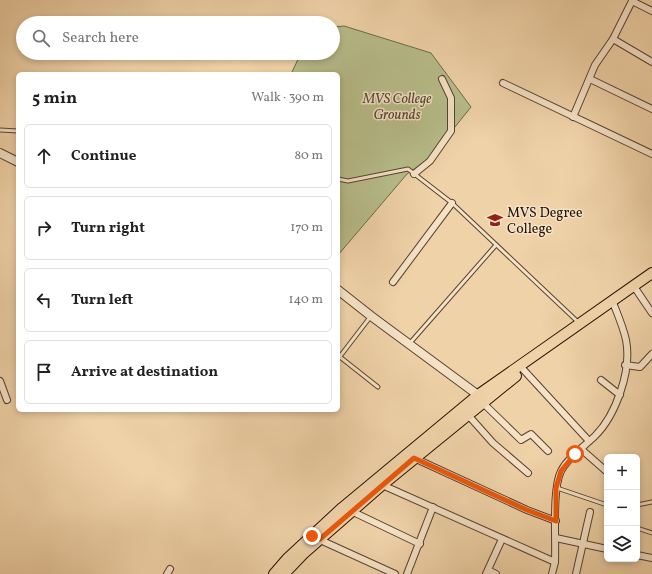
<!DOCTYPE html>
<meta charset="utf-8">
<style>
:root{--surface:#fff;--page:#f6f6f6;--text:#222;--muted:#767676;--line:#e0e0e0}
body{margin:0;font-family:Vollkorn,serif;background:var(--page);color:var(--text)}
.controls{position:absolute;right:12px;bottom:12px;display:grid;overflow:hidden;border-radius:6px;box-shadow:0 2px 6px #0003}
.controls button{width:36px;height:36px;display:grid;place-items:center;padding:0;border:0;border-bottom:1px solid var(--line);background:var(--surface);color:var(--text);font:20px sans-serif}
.stop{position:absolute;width:12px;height:12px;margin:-9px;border:3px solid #ea580c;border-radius:50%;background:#fff}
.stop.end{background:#ea580c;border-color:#fff;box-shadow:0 1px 4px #0008}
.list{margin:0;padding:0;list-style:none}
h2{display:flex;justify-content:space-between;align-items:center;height:52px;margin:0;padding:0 16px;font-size:17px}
h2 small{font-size:13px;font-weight:400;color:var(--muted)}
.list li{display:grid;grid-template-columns:26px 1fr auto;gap:12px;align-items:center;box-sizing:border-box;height:64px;margin:0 8px 8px;padding:0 8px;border:1px solid var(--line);border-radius:6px}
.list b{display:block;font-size:15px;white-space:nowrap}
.list em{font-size:13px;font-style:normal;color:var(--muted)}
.icon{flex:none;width:22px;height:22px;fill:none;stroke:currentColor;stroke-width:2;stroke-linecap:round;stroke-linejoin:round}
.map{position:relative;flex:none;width:652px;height:574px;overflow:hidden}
.search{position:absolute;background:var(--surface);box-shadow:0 2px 6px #0003;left:16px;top:16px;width:324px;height:44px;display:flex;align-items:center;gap:10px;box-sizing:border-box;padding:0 14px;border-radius:22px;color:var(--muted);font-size:15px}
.panel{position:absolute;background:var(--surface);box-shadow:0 2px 6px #0003;left:16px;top:72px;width:324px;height:340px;border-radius:6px}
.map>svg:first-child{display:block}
.green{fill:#b7bd8a;stroke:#6e6848}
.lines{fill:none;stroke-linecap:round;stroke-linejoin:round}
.service-casing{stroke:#58422e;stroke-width:5}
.minor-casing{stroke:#58422e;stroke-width:8}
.tertiary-casing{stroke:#58422e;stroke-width:10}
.primary-casing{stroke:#251206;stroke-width:12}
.service{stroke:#f5e2c6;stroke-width:3}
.minor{stroke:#f5e2c6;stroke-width:6}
.tertiary{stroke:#f5e2c6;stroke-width:8}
.primary{stroke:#f0d2a8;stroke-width:10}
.route{stroke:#ea580c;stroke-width:5}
.labels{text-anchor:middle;stroke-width:3;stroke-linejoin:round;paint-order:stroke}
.park-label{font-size:14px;font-style:italic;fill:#51452e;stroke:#f5e2c6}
.poi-label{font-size:14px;fill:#251206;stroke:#f5e2c6;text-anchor:start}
</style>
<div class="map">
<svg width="652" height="574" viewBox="0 0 652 574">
<rect width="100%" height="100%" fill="#f0d2a8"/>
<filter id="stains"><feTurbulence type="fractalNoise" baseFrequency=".005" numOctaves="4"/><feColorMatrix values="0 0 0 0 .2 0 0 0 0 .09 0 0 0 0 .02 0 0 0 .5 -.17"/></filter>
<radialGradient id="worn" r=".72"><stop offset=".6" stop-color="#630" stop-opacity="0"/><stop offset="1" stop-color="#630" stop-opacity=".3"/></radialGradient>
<path class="green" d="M344,26L431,53L471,107L430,158L407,174L338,255V74H291L301,53H333V27Z"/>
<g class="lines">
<defs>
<g id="service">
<path d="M0,130L18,131"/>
<path d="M338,179L348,181L408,169L452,203L578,322"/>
<path d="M410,343L496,245"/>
<path d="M340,357L378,387"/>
<path d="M338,359L371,316"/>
<path d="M557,488L607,505"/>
<path d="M637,505L652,502"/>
<path d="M637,528L652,533"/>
</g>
<g id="minor">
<path d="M652,11L632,1L613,39L652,62"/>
<path d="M590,79L652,109"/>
<path d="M503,83L652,154"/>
<path d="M573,117L595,65L613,39"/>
<path d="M414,174L430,161L451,131V98L442,79"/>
<path d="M393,282L452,203"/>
<path d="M633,285L652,313"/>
<path d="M625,365L640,367L652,354"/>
<path d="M520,366L589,441"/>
<path d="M601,380L620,395"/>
<path d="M0,381L7,400"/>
<path d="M483,403L521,440L531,434L548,451"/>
<path d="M468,415L493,443L528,473"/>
<path d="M581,449L606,471"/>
<path d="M414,458L527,510L556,521"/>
<path d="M380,484L555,562C556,539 552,489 561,471C568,457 584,447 595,436C616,415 632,370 626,340C623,326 617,313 612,300"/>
<path d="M351,511L420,544"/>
<path d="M556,538L607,549"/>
<path d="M318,539L395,574"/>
<path d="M637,555L652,558"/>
<path d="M488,570L496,574"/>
<path d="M167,574L170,569"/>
<path d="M407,574L433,507"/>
<path d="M486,574L502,539"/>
<path d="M552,574L555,562"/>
<path d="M576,574L590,512"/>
</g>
<g id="tertiary">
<path d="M0,153L18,162"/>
<path d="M338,290L371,316L478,395L480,399"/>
</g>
<g id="primary">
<path d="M274,574L287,559L342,508L478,395L652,273"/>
<path d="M284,574L303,554L382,485L516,376"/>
</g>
</defs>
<use href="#service" class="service-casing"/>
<use href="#minor" class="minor-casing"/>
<use href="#tertiary" class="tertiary-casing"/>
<use href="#primary" class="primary-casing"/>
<use href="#service" class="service"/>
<use href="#minor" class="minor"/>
<use href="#tertiary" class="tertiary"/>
<use href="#primary" class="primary"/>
</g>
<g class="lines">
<path class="route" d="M312,536L320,539L414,458L527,510L556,521V488L561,471L575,454"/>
</g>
<defs>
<symbol id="university-bare" viewBox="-9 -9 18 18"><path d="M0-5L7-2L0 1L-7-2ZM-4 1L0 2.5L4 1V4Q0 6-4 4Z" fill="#8f2418" stroke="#f5e2c6" stroke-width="2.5" paint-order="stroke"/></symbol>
</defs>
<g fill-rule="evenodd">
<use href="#university-bare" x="484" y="209" width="22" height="22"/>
</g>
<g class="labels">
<g class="park-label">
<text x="397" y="103">MVS College<tspan x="397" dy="16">Grounds</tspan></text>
</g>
<g class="poi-label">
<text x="507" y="217">MVS Degree<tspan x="507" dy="16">College</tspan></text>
</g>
</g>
<rect width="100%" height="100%" filter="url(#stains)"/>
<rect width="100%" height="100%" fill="url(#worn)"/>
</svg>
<div class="controls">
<button>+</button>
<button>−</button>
<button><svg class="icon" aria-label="layers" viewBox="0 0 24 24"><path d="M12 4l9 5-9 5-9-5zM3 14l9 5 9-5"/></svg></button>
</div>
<div class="stop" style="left:575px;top:454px"></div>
<div class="stop end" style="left:312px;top:536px"></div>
<div class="search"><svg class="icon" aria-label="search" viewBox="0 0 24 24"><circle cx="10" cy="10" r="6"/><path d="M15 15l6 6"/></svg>Search here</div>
<section class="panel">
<h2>5 min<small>Walk · 390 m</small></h2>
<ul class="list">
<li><svg class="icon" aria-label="ahead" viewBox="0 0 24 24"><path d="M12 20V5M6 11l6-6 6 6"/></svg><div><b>Continue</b></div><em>80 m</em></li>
<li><svg class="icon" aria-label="right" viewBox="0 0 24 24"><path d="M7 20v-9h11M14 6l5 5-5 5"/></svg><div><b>Turn right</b></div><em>170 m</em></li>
<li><svg class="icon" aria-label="left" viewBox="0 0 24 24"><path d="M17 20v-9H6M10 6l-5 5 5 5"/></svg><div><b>Turn left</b></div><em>140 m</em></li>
<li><svg class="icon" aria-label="arrive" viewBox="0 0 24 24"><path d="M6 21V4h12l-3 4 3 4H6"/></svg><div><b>Arrive at destination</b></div></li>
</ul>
</section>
</div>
